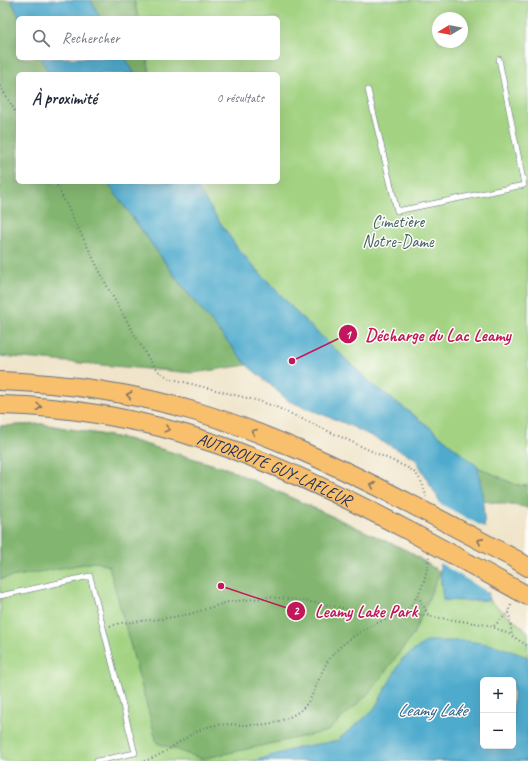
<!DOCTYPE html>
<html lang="fr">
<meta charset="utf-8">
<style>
:root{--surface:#fff;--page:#f2f2f3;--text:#1f2937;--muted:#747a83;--line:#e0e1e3}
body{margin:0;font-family:Caveat,sans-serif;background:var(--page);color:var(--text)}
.controls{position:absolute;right:12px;bottom:12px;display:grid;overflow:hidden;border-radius:6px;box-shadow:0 4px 16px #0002}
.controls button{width:36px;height:36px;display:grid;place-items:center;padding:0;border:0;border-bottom:1px solid var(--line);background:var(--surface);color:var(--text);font:20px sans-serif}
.compass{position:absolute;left:432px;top:12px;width:36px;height:36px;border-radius:50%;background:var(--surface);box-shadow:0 4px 16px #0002;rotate:260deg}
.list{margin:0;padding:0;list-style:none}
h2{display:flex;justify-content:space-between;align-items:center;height:52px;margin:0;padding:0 16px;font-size:17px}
h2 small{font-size:13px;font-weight:400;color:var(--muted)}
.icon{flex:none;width:22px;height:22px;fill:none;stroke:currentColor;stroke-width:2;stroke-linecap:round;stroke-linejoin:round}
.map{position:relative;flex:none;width:528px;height:761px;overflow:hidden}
.search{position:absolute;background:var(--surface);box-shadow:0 4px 16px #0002;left:16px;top:16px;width:264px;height:44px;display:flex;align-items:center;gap:10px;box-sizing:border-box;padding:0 14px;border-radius:6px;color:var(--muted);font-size:15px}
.panel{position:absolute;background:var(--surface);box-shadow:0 4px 16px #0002;left:16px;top:72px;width:264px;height:112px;border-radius:6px}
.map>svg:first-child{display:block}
.green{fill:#a3d382;stroke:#5f8170;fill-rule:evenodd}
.forest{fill:#82b570;stroke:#4e7267}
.water{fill:#4fabcd;stroke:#356d96;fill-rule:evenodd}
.pier{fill:#f0e5ca}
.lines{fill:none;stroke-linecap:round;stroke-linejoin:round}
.lane-casing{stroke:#666f84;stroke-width:6}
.highway-casing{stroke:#666f84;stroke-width:20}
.path{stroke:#666f84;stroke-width:2;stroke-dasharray:1 3;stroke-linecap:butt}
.lane{stroke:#fff;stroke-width:5}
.highway{stroke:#f8bf6c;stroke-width:18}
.highway-bridge-casing{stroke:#666f84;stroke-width:20;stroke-linecap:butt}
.highway-bridge{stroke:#f8bf6c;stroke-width:18}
.oneway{stroke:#7e7064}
.labels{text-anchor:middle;stroke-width:3;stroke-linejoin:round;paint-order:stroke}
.park-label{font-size:17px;fill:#446069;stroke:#fdfcf7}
.street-label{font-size:17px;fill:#1b2f5e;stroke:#fdfcf7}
.water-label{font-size:18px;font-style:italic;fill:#2d5a85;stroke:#fdfcf7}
.leader{fill:none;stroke:#c2185b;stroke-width:1.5}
.callout-dot{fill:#c2185b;stroke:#fdfcf7;stroke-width:1.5}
.mark-label{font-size:12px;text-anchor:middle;font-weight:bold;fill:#fff}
.callout-label{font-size:18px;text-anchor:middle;font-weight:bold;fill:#c2185b;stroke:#fdfcf7;stroke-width:3;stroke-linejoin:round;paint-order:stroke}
</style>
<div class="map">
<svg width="528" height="761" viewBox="0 0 528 761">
<rect width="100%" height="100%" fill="#fdfcf7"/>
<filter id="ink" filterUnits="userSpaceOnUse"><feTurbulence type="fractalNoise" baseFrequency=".025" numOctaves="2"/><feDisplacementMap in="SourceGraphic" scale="8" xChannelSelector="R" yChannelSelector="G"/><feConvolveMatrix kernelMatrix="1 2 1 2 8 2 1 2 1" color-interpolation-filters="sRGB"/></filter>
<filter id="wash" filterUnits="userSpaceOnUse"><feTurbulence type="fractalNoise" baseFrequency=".012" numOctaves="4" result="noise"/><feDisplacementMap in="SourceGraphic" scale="16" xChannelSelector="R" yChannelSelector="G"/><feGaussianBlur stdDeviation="0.9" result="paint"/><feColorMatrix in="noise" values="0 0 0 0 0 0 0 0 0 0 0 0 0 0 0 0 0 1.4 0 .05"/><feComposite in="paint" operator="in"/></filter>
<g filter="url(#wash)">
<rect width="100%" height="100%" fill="#f0e5ca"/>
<g class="green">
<path d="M134,0H528V486L516,485L478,467L428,426L372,384L299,315L238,249L193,182H278V74H150L147,58H278V18H138ZM438,18H462V42H438Z"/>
<path d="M42,424L127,439L228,469L408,551L440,572L443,600L466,601L489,600L528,632V761H0V426ZM483,680H513V746H483Z"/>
</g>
<g class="forest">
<path d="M0,0H11L20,18H18V58H41L49,74H18V182H107L181,285L247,365L193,373L0,356Z"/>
<path d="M91,0H134L138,18H100Z"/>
<path d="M125,58H147L150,74H135Z"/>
<path d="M42,424L127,439L228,469L408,551L440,572L413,635L369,693L328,731L202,759L157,743L109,566L95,562L0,579V426Z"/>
<path d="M478,467L516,485L528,486V509L525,507L483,501Z"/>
</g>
<g class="water">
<path d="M11,0H91L100,18H20Z"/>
<path d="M41,58H125L135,74H49Z"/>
<path d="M107,182H193L238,249L299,315L372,384L428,426L478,467L483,501L489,600L466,601L443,600L440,572L439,500L415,458L349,425L289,401L247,365L185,290Z"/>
<path d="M427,641H468L494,645L528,657V761H254L300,747L336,741L373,711L402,659ZM483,680H513V746H483Z"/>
</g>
<path class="pier" d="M437,502L487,529L491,594L438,562Z"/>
</g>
<g filter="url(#ink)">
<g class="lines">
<defs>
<g id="lane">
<path d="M368,90L397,211L524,185L499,59"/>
<path d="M0,596L90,576L135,753L97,761"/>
</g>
<g id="highway">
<path d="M0,381C67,383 133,393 197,412C268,433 341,468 407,502"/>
<path id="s1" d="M0,405C154,408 278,461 411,532"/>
<path d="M515,559L528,567"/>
<path d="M470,564L528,596"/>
</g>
</defs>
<use href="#lane" class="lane-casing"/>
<use href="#highway" class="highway-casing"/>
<g class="path">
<path d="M0,86L18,116"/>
<path d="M55,182L109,290L148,358L160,373L172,379L259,401L276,407L404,466C418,472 424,483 426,497"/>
<path d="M418,596L429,616"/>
<path d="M511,605L509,612L512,636"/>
<path d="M402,614C421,598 425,581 429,557"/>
<path d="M110,626L121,623L161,619L190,614L228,602L270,597L305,601L391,617"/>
<path d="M494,626L509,612"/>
<path d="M144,761C169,754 187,732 211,726C223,723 236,725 248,725C265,726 288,721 302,709C314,698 318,678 326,664C339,640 386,613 413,614L488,625L509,634L528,646"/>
</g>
<use href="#lane" class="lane"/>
<use href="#highway" class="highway"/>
<defs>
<g id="highway-bridge">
<path d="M407,502L515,559"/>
<path d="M411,532L470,564"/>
</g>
</defs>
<use href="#highway-bridge" class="highway-bridge-casing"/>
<use href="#highway-bridge" class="highway-bridge"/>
</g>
<defs><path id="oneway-chevron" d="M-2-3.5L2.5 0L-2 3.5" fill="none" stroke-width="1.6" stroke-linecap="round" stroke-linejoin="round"/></defs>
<g class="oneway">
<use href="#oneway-chevron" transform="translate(129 395) rotate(-169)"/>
<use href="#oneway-chevron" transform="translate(39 407) rotate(5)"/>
<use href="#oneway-chevron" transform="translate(167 429) rotate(15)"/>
<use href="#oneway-chevron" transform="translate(254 432) rotate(-158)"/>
<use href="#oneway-chevron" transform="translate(373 485) rotate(-154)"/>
<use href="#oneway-chevron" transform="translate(480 541) rotate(-152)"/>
</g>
</g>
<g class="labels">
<g class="park-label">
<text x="398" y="227">Cimetière<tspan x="398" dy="20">Notre-Dame</tspan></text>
</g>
<g class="street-label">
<text dy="6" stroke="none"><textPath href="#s1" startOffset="284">AUTOROUTE GUY-LAFLEUR</textPath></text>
</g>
<g class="water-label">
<text x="432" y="716">Leamy Lake</text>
</g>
</g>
<path class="leader" d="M292 361L348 334M221 586L296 611"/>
<g class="callout-dot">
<circle cx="292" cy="361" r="4"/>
<circle cx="221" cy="586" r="4"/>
<circle cx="348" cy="334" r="10"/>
<circle cx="296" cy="611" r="10"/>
</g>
<g class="mark-label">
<text x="348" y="339">1</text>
<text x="296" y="615">2</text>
</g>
<g class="callout-label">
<text x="438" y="341">Décharge du Lac Leamy</text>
<text x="366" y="617">Leamy Lake Park</text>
</g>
</svg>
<div class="controls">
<button>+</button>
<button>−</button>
</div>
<svg class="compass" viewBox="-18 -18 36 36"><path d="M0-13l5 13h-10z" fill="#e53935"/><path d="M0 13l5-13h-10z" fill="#747a83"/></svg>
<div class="search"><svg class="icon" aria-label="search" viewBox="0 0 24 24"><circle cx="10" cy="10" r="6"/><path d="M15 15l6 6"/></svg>Rechercher</div>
<section class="panel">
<h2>À proximité<small>0 résultats</small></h2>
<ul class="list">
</ul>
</section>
</div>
